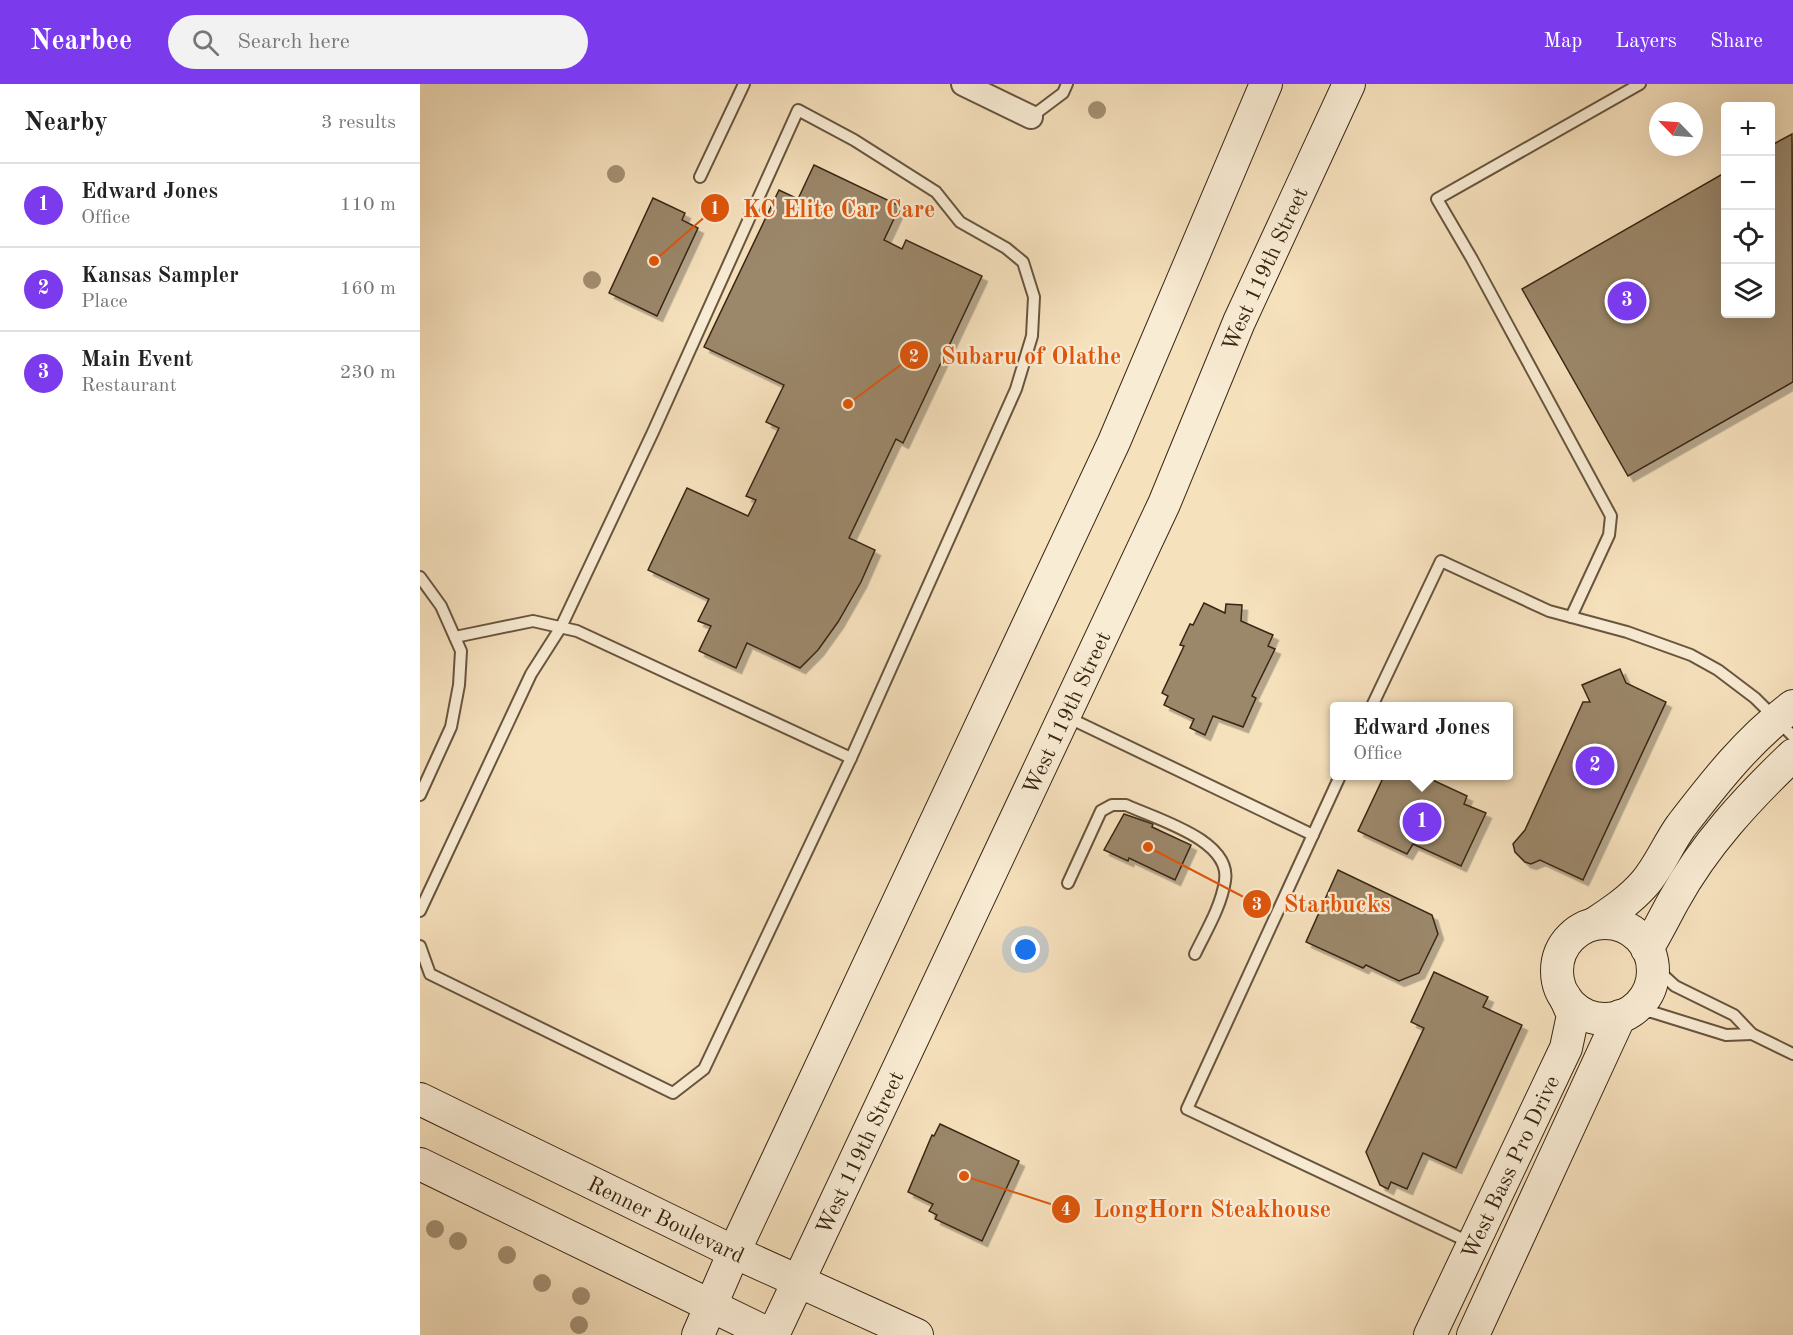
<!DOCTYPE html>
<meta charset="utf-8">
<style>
:root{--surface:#fff;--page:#f2f2f2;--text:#222;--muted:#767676;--line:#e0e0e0;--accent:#7c3aed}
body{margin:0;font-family:"Old Standard TT",serif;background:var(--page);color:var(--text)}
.controls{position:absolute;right:18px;top:18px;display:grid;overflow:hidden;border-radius:6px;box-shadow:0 6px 24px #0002}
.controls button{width:54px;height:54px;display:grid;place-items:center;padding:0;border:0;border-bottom:2px solid var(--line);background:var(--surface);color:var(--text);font:30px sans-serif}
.compass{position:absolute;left:1229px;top:18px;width:54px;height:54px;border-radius:50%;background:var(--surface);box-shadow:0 6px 24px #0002;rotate:295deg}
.you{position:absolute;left:606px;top:866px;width:21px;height:21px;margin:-15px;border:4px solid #fff;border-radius:50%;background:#1a73e8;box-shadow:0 0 0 9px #1a73e833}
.badge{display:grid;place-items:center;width:39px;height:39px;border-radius:50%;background:var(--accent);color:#fff;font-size:20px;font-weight:700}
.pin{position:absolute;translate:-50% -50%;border:3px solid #fff;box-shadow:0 2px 6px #0006}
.popup{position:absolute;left:910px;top:618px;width:183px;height:78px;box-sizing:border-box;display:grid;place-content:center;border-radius:6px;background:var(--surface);filter:drop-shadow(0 2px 4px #0005);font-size:20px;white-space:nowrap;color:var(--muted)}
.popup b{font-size:22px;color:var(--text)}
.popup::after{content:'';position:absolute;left:50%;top:100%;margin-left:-12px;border:12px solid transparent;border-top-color:var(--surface)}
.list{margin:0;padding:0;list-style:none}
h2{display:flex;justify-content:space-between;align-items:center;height:78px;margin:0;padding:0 24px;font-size:26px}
h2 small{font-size:20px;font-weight:400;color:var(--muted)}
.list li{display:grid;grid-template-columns:39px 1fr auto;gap:18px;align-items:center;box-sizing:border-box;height:84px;padding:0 24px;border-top:2px solid var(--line)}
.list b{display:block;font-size:22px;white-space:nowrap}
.list p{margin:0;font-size:20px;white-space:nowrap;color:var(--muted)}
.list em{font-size:20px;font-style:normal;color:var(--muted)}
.icon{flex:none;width:33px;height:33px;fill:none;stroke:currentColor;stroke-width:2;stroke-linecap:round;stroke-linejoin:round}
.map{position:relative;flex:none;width:1373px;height:1251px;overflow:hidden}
header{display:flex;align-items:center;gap:36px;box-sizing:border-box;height:84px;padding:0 30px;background:var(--accent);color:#fff}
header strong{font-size:28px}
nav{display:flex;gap:33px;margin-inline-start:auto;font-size:21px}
.search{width:420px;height:54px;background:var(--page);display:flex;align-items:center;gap:15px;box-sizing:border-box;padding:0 21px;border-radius:33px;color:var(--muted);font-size:22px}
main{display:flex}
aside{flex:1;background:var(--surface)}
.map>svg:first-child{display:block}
.building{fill:#9b876b;stroke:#392613;stroke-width:1.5;filter:url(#shadow)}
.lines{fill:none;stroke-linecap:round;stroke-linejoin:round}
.lane-casing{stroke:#68553e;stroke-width:14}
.street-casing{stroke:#68553e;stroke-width:26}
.secondary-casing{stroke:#392613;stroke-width:34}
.lane{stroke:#f9ecd4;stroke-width:10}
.street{stroke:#f9ecd4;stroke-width:22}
.secondary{stroke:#f9ecd4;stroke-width:32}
.tree{fill:#a49073}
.labels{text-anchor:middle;stroke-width:4.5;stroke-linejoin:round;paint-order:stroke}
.street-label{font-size:22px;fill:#392613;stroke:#f9ecd4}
.leader{fill:none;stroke:#df560c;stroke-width:2}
.callout-dot{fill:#df560c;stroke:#f9ecd4;stroke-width:2}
.mark-label{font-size:18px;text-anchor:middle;font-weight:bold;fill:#fff}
.callout-label{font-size:24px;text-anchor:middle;font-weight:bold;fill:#df560c;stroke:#f9ecd4;stroke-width:4.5;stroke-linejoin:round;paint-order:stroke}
</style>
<header>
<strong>Nearbee</strong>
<div class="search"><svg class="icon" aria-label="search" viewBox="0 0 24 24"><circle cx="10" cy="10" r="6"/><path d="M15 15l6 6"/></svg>Search here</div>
<nav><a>Map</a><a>Layers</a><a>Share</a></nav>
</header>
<main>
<aside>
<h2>Nearby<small>3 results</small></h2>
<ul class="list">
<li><span class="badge">1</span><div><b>Edward Jones</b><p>Office</p></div><em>110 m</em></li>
<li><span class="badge">2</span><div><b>Kansas Sampler</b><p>Place</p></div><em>160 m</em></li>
<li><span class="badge">3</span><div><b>Main Event</b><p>Restaurant</p></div><em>230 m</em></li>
</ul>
</aside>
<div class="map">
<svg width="1373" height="1251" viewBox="0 0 1373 1251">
<defs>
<filter id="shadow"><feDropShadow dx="5.5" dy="5.5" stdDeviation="0" flood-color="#0004"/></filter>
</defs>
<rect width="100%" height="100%" fill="#f6e1bd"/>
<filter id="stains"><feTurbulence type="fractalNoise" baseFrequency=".00333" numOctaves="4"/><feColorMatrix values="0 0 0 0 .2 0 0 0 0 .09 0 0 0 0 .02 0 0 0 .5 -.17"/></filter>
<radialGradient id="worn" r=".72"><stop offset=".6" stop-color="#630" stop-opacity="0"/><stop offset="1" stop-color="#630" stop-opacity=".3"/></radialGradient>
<g class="building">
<path d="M1372,50L1373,298L1208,392L1102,205L1306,88V230H1350V62Z"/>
<path d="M394,81L480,122L464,156L482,165L486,156L562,192L483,359L476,355L429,454L455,466L441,498L418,538L398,566L380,584L327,559L316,584L279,567L291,542L278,537L289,515L228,486L267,404L328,432L336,416L326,412L359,344L346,338L364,301L284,263L359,106L378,115Z"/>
<path d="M233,114L265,129L262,136L278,144L237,232L189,209Z"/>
<path d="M784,519L805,529L806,520L822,521L821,537L853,551L848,562L855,565L832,612L836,614L823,643L793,632L785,651L770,644L774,635L744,621L748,612L742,609L764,562L760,561L770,540L773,541Z"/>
<path d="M1200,585L1206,599L1246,618L1163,796L1120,776L1111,780L1105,778L1095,768L1093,760L1105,746L1163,618H1170L1162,601Z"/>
<path d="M964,692H1004L1047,712L1044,720L1066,729L1041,782L993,760L987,770L938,747Z"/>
<path d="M704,730L733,740L732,743L771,761L755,796L709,774L708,777L684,766Z"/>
<path d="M918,786L1012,831L1018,850L999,889L979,897L946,881L943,884L886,858Z"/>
<path d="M1014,888L1068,913L1063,923L1102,941L1036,1084L1003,1069L987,1105L971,1098L968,1105L960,1101L946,1068L1004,944L991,938Z"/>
<path d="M520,1040L599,1077L562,1157L515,1135L517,1131L509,1127L513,1120L488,1108L512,1051L514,1052Z"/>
</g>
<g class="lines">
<defs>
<g id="lane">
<path d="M611,33L643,9L647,0"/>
<path d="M280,93L324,0"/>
<path d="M0,493L21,522L41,567L39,601L31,643L0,711"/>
<path d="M1151,533L1189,451L1191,432L1052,175L1017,115L1220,0"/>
<path d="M952,622L1021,477L1129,527L1207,548L1271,571L1298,586L1335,614L1373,652"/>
<path d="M647,633L893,751"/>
<path d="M920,692L767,1025L1051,1159"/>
<path d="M648,799L681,727L692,721H706C736,735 812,756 805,797C801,823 786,847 775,870"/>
<path d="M0,827L111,590L141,543L233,348L378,26L434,56L516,108L540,138L586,164L603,178L614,213L612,252L596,305L431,674"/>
<path d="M0,862L10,890L253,1009L284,985L431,674L157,547L113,537L35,553"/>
<path d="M1232,881L1255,902L1314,931L1332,950L1373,970"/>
<path d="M1210,928H1232L1306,951L1332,950"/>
</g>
<path id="street" d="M543,0L611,33"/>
<g id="secondary">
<circle cx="1185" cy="887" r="48"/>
<path d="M1174,840C1192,828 1210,816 1224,800C1239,783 1248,760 1261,742C1294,699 1329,654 1373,622"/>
<path d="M1227,865C1237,849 1245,832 1254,816C1284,761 1328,714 1373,671"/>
<path id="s1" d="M0,1015L314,1168L497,1251"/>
<path d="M0,1080L351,1251"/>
<path d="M278,1251L314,1168L694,358L846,0"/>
<path id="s2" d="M353,1251L744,420L819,238L929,0"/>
<path id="s3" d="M1010,1251L1146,964L1153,931L1145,913"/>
<path d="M1053,1251L1200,932"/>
</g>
</defs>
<use href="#lane" class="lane-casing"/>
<use href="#street" class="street-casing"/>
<use href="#secondary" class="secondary-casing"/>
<use href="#lane" class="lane"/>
<use href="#street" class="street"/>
<use href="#secondary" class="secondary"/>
</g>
<g class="tree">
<circle cx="677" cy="26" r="9"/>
<circle cx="196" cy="90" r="9"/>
<circle cx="172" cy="196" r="9"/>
<circle cx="15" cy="1145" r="9"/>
<circle cx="38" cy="1157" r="9"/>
<circle cx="87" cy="1171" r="9"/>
<circle cx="122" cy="1199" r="9"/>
<circle cx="161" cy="1212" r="9"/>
<circle cx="159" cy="1241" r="9"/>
</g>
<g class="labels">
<g class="street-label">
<text dy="8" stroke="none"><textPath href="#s2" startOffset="1174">West 119th Street</textPath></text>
<text dy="8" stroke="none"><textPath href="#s2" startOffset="688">West 119th Street</textPath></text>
<text dy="8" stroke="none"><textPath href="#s2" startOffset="202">West 119th Street</textPath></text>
<text dy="8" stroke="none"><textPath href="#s3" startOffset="186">West Bass Pro Drive</textPath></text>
<text dy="8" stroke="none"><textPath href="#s1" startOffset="274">Renner Boulevard</textPath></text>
</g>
</g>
<path class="leader" d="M234 177L295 124M428 320L494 271M728 763L837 820M544 1092L646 1125"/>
<g class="callout-dot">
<circle cx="234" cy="177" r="6"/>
<circle cx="428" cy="320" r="6"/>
<circle cx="728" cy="763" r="6"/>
<circle cx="544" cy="1092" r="6"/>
<circle cx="295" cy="124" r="15"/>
<circle cx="494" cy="271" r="15"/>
<circle cx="837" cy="820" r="15"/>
<circle cx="646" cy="1125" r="15"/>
</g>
<g class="mark-label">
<text x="295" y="130">1</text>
<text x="494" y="278">2</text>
<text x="837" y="826">3</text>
<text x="646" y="1131">4</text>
</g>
<g class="callout-label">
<text x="419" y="133">KC Elite Car Care</text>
<text x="611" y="280">Subaru of Olathe</text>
<text x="917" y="828">Starbucks</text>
<text x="792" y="1133">LongHorn Steakhouse</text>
</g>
<rect width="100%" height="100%" filter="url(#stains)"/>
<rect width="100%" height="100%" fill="url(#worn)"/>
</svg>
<div class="controls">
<button>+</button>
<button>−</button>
<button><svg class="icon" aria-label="locate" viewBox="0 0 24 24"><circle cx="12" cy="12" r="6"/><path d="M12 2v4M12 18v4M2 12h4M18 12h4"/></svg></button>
<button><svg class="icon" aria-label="layers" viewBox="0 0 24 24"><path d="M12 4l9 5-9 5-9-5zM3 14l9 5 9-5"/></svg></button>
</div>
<svg class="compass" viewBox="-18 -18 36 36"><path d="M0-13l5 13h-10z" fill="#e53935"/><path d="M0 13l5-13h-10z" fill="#767676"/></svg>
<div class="you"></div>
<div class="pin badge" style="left:1002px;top:738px">1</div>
<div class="popup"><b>Edward Jones</b>Office</div>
<div class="pin badge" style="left:1175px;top:682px">2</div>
<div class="pin badge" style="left:1207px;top:217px">3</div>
</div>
</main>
